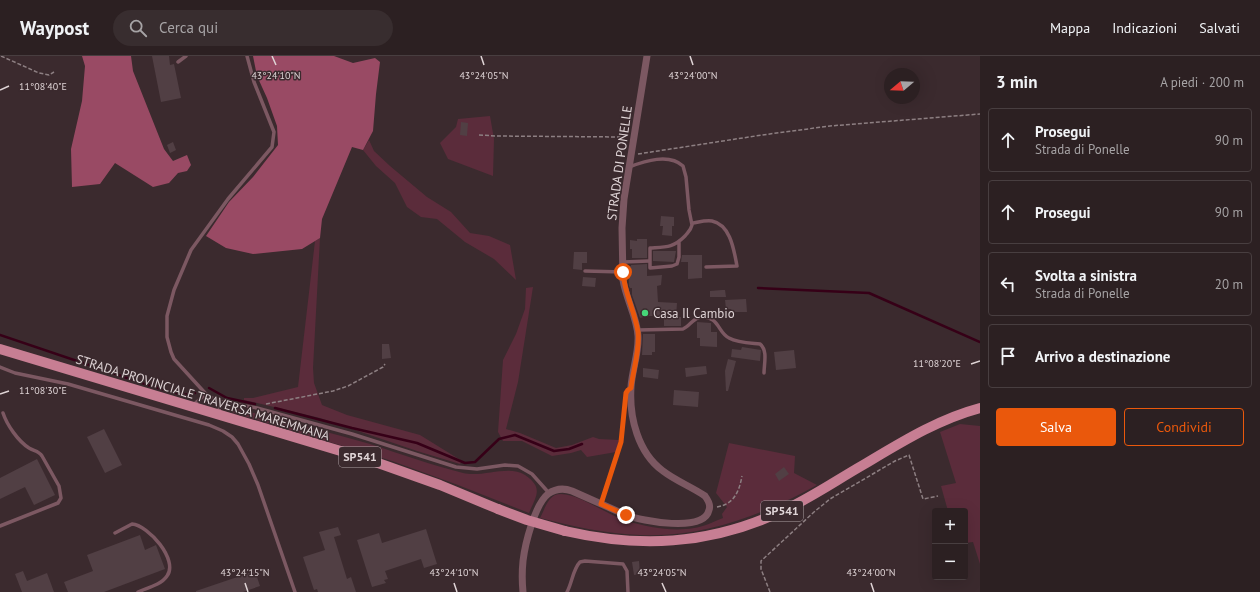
<!DOCTYPE html>
<html lang="it">
<meta charset="utf-8">
<style>
:root{--surface:#2c2022;--page:#382d2f;--text:#f1f3f6;--muted:#a6a3a5;--line:#483e40;--accent:#ea580c}
body{margin:0;font-family:"PT Sans",sans-serif;background:var(--page);color:var(--text)}
.controls{position:absolute;right:12px;bottom:12px;display:grid;overflow:hidden;border-radius:4px;box-shadow:0 4px 16px #0002}
.controls button{width:36px;height:36px;display:grid;place-items:center;padding:0;border:0;border-bottom:1px solid var(--line);background:var(--surface);color:var(--text);font:20px sans-serif}
.compass{position:absolute;left:884px;top:12px;width:36px;height:36px;border-radius:50%;background:var(--surface);box-shadow:0 4px 16px #0002;rotate:251deg}
.stop{position:absolute;width:12px;height:12px;margin:-9px;border:3px solid #ea580c;border-radius:50%;background:#fff}
.stop.end{background:#ea580c;border-color:#fff;box-shadow:0 1px 4px #0008}
.list{margin:0;padding:0;list-style:none}
h2{display:flex;justify-content:space-between;align-items:center;height:52px;margin:0;padding:0 16px;font-size:17px}
h2 small{font-size:13px;font-weight:400;color:var(--muted)}
.list li{display:grid;grid-template-columns:26px 1fr auto;gap:12px;align-items:center;box-sizing:border-box;height:64px;margin:0 8px 8px;padding:0 8px;border:1px solid var(--line);border-radius:4px}
.list b{display:block;font-size:15px;white-space:nowrap}
.list p{margin:0;font-size:13px;white-space:nowrap;color:var(--muted)}
.list em{font-size:13px;font-style:normal;color:var(--muted)}
.actions{display:flex;gap:8px;padding:12px 16px}
.actions a{flex:1;padding:9px 0;border:1px solid var(--accent);border-radius:4px;text-align:center;font-size:14px;color:var(--accent)}
.actions .main{background:var(--accent);color:#fff}
.icon{flex:none;width:22px;height:22px;fill:none;stroke:currentColor;stroke-width:2;stroke-linecap:round;stroke-linejoin:round}
.map{position:relative;flex:none;width:980px;height:536px;overflow:hidden}
header{display:flex;align-items:center;gap:24px;box-sizing:border-box;height:56px;padding:0 20px;background:var(--surface);border-bottom:1px solid var(--line)}
header strong{font-size:19px}
nav{display:flex;gap:22px;margin-inline-start:auto;font-size:14px}
.search{width:280px;height:36px;background:var(--page);display:flex;align-items:center;gap:10px;box-sizing:border-box;padding:0 14px;border-radius:22px;color:var(--muted);font-size:15px}
main{display:flex}
aside{flex:1;background:var(--surface)}
.map>svg:first-child{display:block}
.green{fill:#5b2c3b}
.forest{fill:#994a64}
.lines{fill:none;stroke-linecap:round;stroke-linejoin:round}
.stream{stroke:#360017;stroke-width:2.5}
.building{fill:#513f44}
.path{stroke:#8d7f82;stroke-width:1.5;stroke-dasharray:4 2;stroke-linecap:butt}
.lane{stroke:#7c5862;stroke-width:3.5}
.street{stroke:#7c5862;stroke-width:7}
.primary{stroke:#c77e93;stroke-width:10}
.primary-bridge{stroke:#c77e93;stroke-width:10}
.route{stroke:#ea580c;stroke-width:5}
.ticks{fill:none;stroke:#dfd4d6;stroke-width:1.5}
.poi-dot{fill:#46d779;stroke:#3b2a2e;stroke-width:1.5}
.labels{text-anchor:middle;stroke-width:3;stroke-linejoin:round;paint-order:stroke}
.shield{fill:#3b2a2e;stroke:#aea1a4;stroke-width:1}
.shield-label{font-size:12px;font-weight:bold;fill:#dfd4d6}
.street-label{font-size:13px;fill:#dfd4d6;stroke:#3b2a2e}
.poi-label{font-size:13px;fill:#dfd4d6;stroke:#3b2a2e;text-anchor:start}
.ticks-label{font-size:10px;text-anchor:middle;fill:#dfd4d6;stroke:#3b2a2e;stroke-width:3;stroke-linejoin:round;paint-order:stroke}
</style>
<header>
<strong>Waypost</strong>
<div class="search"><svg class="icon" aria-label="search" viewBox="0 0 24 24"><circle cx="10" cy="10" r="6"/><path d="M15 15l6 6"/></svg>Cerca qui</div>
<nav><a>Mappa</a><a>Indicazioni</a><a>Salvati</a></nav>
</header>
<main>
<div class="map">
<svg width="980" height="536" viewBox="0 0 980 536">
<rect width="100%" height="100%" fill="#3b2a2e"/>
<g class="green">
<path d="M490,60L494,83L493,120L448,103L440,87L456,71L458,63Z"/>
<path d="M369,84L374,95L390,110L427,141L451,156L470,177L489,180L510,189L516,224L494,203L465,186L437,163L421,161L407,151L395,127L376,110L363,94Z"/>
<path d="M320,182L313,312L314,327L322,349L347,359L420,379L462,405L460,408L417,395L320,362L244,344V342H253L298,331L315,185Z"/>
<path d="M533,231L518,326L506,373L520,377L556,392L572,389L593,381L599,383L619,384L616,396L587,401L581,394L571,397L552,400L522,385H503L498,376L503,304L516,278L525,253L526,232Z"/>
<path d="M227,352L242,354C285,365 328,376 370,388C401,398 431,409 463,417C482,422 509,408 525,419C544,432 536,440 529,457L458,429L392,405L234,357L226,353Z"/>
<path d="M960,368L980,370V508L973,486L965,487V455H948L941,430L956,427L940,376Z"/>
<path d="M729,387L795,400L794,417L817,429C763,459 703,482 640,479C606,478 573,470 540,462C544,455 547,443 555,439C572,432 610,461 627,465C648,471 672,476 694,472C703,471 713,466 723,462L722,458L727,451L716,437Z"/>
</g>
<g class="forest">
<path d="M82,0H131L133,15L164,93L173,105L187,99L191,109L187,115L178,117L169,127L153,131L115,107L100,128L72,131L71,93L82,45L85,10Z"/>
<path d="M253,0H334L353,7L375,2L380,6L376,38L373,75L363,94L352,91L322,163L320,182L302,193L253,198L226,192L206,180L229,146L253,121L278,89L277,70L267,42L257,20Z"/>
</g>
<g class="lines">
<g class="stream">
<path d="M758,232L869,237L980,286"/>
<path d="M0,279L151,330L183,339L195,337"/>
<path d="M209,332L227,342L255,348"/>
<path d="M275,352L352,372L417,387L465,407L475,406L499,383L515,379L554,395L569,393L582,388"/>
</g>
</g>
<g class="building">
<path d="M152,0H169L170,9L174,8L181,42L161,46Z"/>
<path d="M461,66L468,67L467,80L460,79Z"/>
<path d="M173,86L176,94L170,97L167,89Z"/>
<path d="M661,160L674,161V170H672V180L662,179L663,170H660Z"/>
<path d="M637,183H647V202H632V193H630V184L637,185Z"/>
<path d="M653,195H676L674,206L653,205Z"/>
<path d="M574,196H587V207H582V214L573,213Z"/>
<path d="M682,199H702V222L688,223V206H681Z"/>
<path d="M647,208V220L662,219L661,229L657,230L658,246L677,247L676,261H681V270H664V260H648L640,262L632,239V232H630L629,230L628,210H631V209Z"/>
<path d="M583,221L596,222L595,231L582,230Z"/>
<path d="M722,234H725L726,241H710V235Z"/>
<path d="M746,243L747,256H731V253H726L725,244Z"/>
<path d="M697,266L711,267V276H717V291L700,290V282H697Z"/>
<path d="M643,278H655V296H652V299H642Z"/>
<path d="M382,288H389L391,302L382,303Z"/>
<path d="M742,291L761,294L760,305L731,301L732,293L741,294Z"/>
<path d="M794,294L796,312L776,314L774,296Z"/>
<path d="M728,303L736,305L728,335H726L725,315Z"/>
<path d="M706,310L707,318L686,321L685,312Z"/>
<path d="M643,312L659,314L658,323L643,321Z"/>
<path d="M674,334L699,336L698,351L673,349Z"/>
<path d="M104,373L122,409L105,417L87,381Z"/>
<path d="M37,403L55,439L34,449L25,431L0,443V422Z"/>
<path d="M784,411L789,418L779,425L775,418Z"/>
<path d="M338,471L341,479L334,481L347,523L351,521L356,536H318L317,533L314,534L303,501L325,494L319,476Z"/>
<path d="M426,473L437,508L424,512L421,503L385,515L388,523L384,524L386,527L372,531L357,484L379,477L382,487Z"/>
<path d="M140,479L145,494L156,489L165,513L104,536H68L64,526L93,515L87,499Z"/>
<path d="M639,505L640,518L634,519L632,506Z"/>
<path d="M23,515L27,525L47,517L54,536H22L15,518Z"/>
<path d="M255,515L260,530L243,536H196V535Z"/>
</g>
<g class="lines">
<g class="path">
<path d="M1,0L39,17L49,19L54,16"/>
<path d="M479,79L496,80L625,81"/>
<path d="M638,98L762,79L830,70L980,58"/>
<path d="M266,348L333,335L348,330L383,311L385,308"/>
<path d="M604,440L621,386L624,359"/>
<path d="M717,451C734,448 739,436 742,420"/>
<path d="M770,536L761,513V505L814,456L830,443L895,405L909,399L923,443L938,440"/>
</g>
<g class="lane">
<path d="M247,0L254,26L274,76L272,91L228,143L191,194L174,234L167,260V281L171,296L174,303L206,338L217,345L257,352L352,378L456,411L477,413L505,409L518,410L532,418L549,437"/>
<path d="M178,6L186,0"/>
<path d="M629,111C645,105 669,97 683,110L686,121L689,154L692,169C691,174 688,176 685,180C673,192 666,191 650,192V212L672,210L677,208L679,201V186"/>
<path d="M693,167C699,166 706,164 712,165C731,169 734,195 737,210L706,211"/>
<path d="M623,206L649,205"/>
<path d="M585,215L623,216"/>
<path d="M638,274L683,273C690,270 693,262 701,261C719,260 718,277 729,282C738,287 750,287 760,288C768,294 764,308 764,317"/>
<path d="M0,311L15,317L68,328L209,369L223,375L232,381L238,388L249,408L258,429L295,536"/>
<path d="M193,349L206,338"/>
<path d="M218,358L221,346"/>
<path d="M0,470L58,447L61,442L59,430L42,400C39,395 34,395 29,392C18,385 7,369 3,357"/>
<path d="M115,477L132,468C148,469 179,504 167,520C161,529 147,532 138,536"/>
<path d="M567,536C572,527 573,513 580,506L585,505L623,508L627,515L628,536"/>
</g>
<path class="street" d="M523,536C522,526 522,515 523,505C525,488 535,448 548,438C555,433 564,432 572,435L626,459C642,465 704,477 709,454C711,449 708,444 705,440C692,431 676,425 663,415C638,397 629,361 631,331C632,314 639,297 638,280C637,261 626,243 623,224L622,172L624,143L647,0"/>
<g class="primary">
<path d="M0,293L364,402L440,429L498,453"/>
<path d="M565,475C639,492 708,489 778,457C808,444 835,425 863,409C900,387 938,363 980,352"/>
</g>
<path class="primary-bridge" d="M498,453L527,464L565,475"/>
</g>
<g class="lines">
<path class="route" d="M623,216C624,237 635,255 638,276C640,295 633,314 631,332L628,334L626,337L621,386L601,448L626,459"/>
</g>
<path class="ticks" d="M272,0L276,9M481,0L484,9M690,0L693,9M0,34L9,30M971,308L980,305M0,338L9,335M245,527L248,536M454,527L457,536M662,527L666,536M871,527L874,536"/>
<circle class="poi-dot" cx="645" cy="257" r="4"/>
<g class="labels">
<g class="shield">
<rect x="339" y="391" width="42" height="20" rx="3"/>
<rect x="761" y="445" width="42" height="20" rx="3"/>
</g>
<g class="shield-label">
<text x="360" y="405">SP541</text>
<text x="782" y="459">SP541</text>
</g>
<g class="street-label">
<text transform="translate(619 107) rotate(-82)" y="5">STRADA DI PONELLE</text>
<text transform="translate(203 341) rotate(17)" y="5">STRADA PROVINCIALE TRAVERSA MAREMMANA</text>
</g>
<g class="poi-label">
<text x="653" y="262">Casa Il Cambio</text>
</g>
</g>
<g class="ticks-label">
<text x="276" y="23">43°24'10"N</text>
<text x="484" y="23">43°24'05"N</text>
<text x="693" y="23">43°24'00"N</text>
<text x="43" y="34">11°08'40"E</text>
<text x="937" y="311">11°08'20"E</text>
<text x="43" y="338">11°08'30"E</text>
<text x="245" y="520">43°24'15"N</text>
<text x="454" y="520">43°24'10"N</text>
<text x="662" y="520">43°24'05"N</text>
<text x="871" y="520">43°24'00"N</text>
</g>
</svg>
<div class="controls">
<button>+</button>
<button>−</button>
</div>
<svg class="compass" viewBox="-18 -18 36 36"><path d="M0-13l5 13h-10z" fill="#e53935"/><path d="M0 13l5-13h-10z" fill="#a6a3a5"/></svg>
<div class="stop" style="left:623px;top:216px"></div>
<div class="stop end" style="left:626px;top:459px"></div>
</div>
<aside>
<h2>3 min<small>A piedi · 200 m</small></h2>
<ul class="list">
<li><svg class="icon" aria-label="ahead" viewBox="0 0 24 24"><path d="M12 20V5M6 11l6-6 6 6"/></svg><div><b>Prosegui</b><p>Strada di Ponelle</p></div><em>90 m</em></li>
<li><svg class="icon" aria-label="ahead" viewBox="0 0 24 24"><path d="M12 20V5M6 11l6-6 6 6"/></svg><div><b>Prosegui</b></div><em>90 m</em></li>
<li><svg class="icon" aria-label="left" viewBox="0 0 24 24"><path d="M17 20v-9H6M10 6l-5 5 5 5"/></svg><div><b>Svolta a sinistra</b><p>Strada di Ponelle</p></div><em>20 m</em></li>
<li><svg class="icon" aria-label="arrive" viewBox="0 0 24 24"><path d="M6 21V4h12l-3 4 3 4H6"/></svg><div><b>Arrivo a destinazione</b></div></li>
</ul>
<div class="actions"><a class="main">Salva</a><a>Condividi</a></div>
</aside>
</main>
